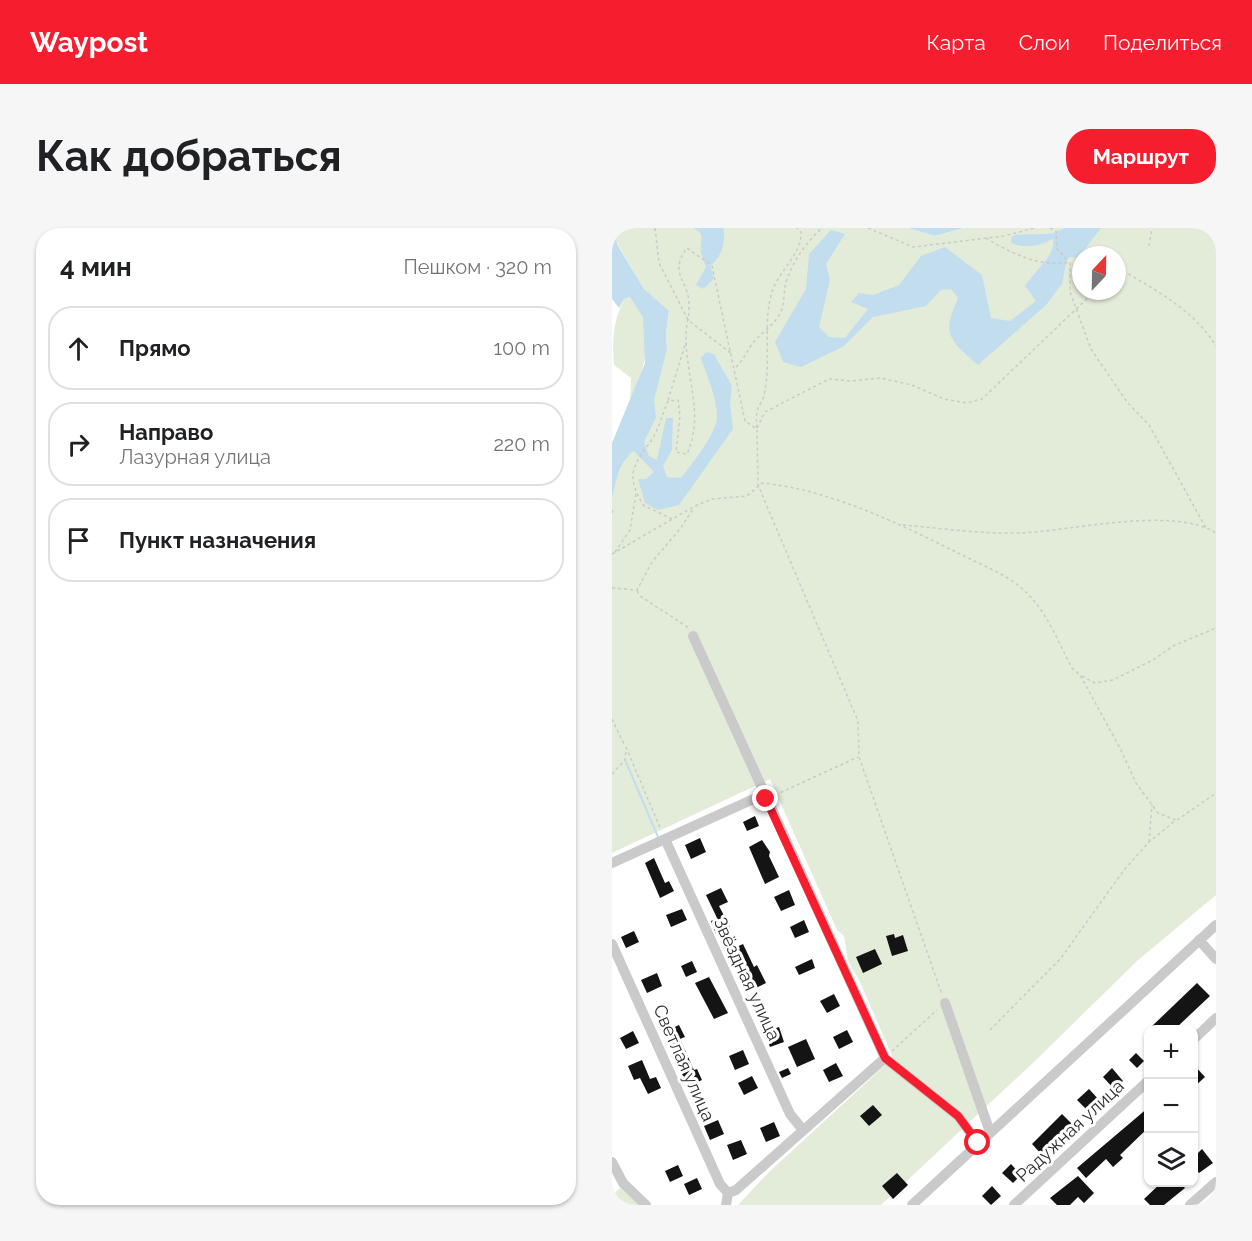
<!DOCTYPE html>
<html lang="ru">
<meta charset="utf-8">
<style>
:root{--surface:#fff;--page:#f6f6f6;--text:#202124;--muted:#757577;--line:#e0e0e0;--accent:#f61d2e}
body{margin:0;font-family:Raleway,sans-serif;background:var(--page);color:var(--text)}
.controls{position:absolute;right:18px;bottom:18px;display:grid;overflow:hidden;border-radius:12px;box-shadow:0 2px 4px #0004}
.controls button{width:54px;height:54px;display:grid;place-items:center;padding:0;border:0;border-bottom:2px solid var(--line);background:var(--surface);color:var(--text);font:30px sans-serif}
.compass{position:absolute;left:460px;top:18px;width:54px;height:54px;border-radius:50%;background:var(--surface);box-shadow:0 2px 4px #0004;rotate:22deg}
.stop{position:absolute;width:18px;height:18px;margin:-14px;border:4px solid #f61d2e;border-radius:50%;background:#fff}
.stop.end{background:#f61d2e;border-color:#fff;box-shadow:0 2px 6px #0008}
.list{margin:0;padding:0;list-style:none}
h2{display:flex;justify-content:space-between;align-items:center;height:78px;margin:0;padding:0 24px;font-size:26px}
h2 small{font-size:20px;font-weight:400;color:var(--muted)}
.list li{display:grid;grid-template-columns:39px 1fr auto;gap:18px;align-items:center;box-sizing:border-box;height:84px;margin:0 12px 12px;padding:0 12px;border:2px solid var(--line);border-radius:24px}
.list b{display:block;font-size:22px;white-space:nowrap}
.list p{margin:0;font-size:20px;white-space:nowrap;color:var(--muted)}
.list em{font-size:20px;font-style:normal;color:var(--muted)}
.icon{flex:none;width:33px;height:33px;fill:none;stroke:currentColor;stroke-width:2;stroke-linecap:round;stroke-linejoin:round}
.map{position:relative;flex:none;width:604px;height:977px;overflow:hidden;border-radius:24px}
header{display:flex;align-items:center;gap:36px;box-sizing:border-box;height:84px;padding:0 30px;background:var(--accent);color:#fff}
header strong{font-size:28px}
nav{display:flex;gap:33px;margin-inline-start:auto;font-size:21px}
.intro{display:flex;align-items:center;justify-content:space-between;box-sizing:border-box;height:144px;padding:0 36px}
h1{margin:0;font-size:42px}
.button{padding:15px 27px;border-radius:24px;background:var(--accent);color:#fff;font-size:21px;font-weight:700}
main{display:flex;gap:36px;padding:0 36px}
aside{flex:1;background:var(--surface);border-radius:24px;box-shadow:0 2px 4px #0004}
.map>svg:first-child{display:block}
.green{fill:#e3ecd8;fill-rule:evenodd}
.water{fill:#c2ddee}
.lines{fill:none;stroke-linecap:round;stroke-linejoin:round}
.stream{stroke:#c2ddee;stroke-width:2}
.building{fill:#141414}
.path{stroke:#cacaca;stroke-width:1.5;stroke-dasharray:3 3;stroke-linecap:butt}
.minor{stroke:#cacaca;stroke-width:10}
.route{stroke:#f61d2e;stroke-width:8}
.labels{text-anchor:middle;stroke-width:6;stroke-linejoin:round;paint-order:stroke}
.street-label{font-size:18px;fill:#2d2d2d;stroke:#fff}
</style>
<header>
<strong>Waypost</strong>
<nav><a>Карта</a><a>Слои</a><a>Поделиться</a></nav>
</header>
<div class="intro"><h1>Как добраться</h1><a class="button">Маршрут</a></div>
<main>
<aside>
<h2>4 мин<small>Пешком · 320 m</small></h2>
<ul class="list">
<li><svg class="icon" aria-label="ahead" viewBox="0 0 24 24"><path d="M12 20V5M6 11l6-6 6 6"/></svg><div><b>Прямо</b></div><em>100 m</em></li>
<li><svg class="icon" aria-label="right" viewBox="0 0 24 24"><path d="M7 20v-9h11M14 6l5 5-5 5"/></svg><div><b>Направо</b><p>Лазурная улица</p></div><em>220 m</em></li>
<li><svg class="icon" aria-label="arrive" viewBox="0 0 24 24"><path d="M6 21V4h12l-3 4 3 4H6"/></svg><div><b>Пункт назначения</b></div></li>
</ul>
</aside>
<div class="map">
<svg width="604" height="977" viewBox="0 0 604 977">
<rect width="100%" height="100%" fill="#fff"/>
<g class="green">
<path d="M12,0H296L323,8L353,0H604V667L525,733L424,832L269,977H126L157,944L281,830L248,754L236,733L232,708L225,702L158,551L0,625V270L1,259L55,121L54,106L57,84L32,61L5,15L4,8ZM469,27H505V63H469Z"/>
<path d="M18,69C22,75 28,82 31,89C42,117 28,149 18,175L19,150L2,137C0,113 1,93 12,71Z"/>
<path d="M9,959L28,977H8L0,970V967Z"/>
</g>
<g class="water">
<path d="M0,0H12L4,8L5,16L32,61L57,83L54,106L55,121L42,172L44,190L32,214L37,228L45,232L54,190H61L60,222L51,238L55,249L69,250C79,237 105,205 105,189C105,169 95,149 89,130L94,124L102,126L120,158L118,175L121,201L67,277L46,282L33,275L26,251H34L42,244L22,223C7,233 4,254 0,270V215L33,135L31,89L18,69L12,71L7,80L0,71Z"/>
<path d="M81,0H111C115,13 109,30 98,38L102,50L92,61L84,57L94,39C93,35 90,30 89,25C87,14 95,6 81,0Z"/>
<path d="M296,0H352L323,8Z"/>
<path d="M453,0H489L466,30L458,29L455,32L450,56L434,77L366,137C338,112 329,108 346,70L339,61L329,62L314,78L261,89L232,118L189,139L171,134L163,114L194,61L197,26L219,2L233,6L214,36L218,52L207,99L217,109L233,110L256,81L239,74L247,65L261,67L287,57L309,28L333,19L370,47L379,90L398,93L424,73L413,58C422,43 444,28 441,11C427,18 414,21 399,15L400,8C419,3 433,11 453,0Z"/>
</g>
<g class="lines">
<path class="stream" d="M14,534L46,609"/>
</g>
<g class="building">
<path d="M143,588L147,598L135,603L131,594Z"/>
<path d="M88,610L94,624L79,631L73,617Z"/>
<path d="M150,612L158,624L157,628L167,649L153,656L137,619Z"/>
<path d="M42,630L53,655L57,653L62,663L48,670L33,635Z"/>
<path d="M109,660L116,674L107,678L118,699L104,706L99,693L105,690L94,667Z"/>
<path d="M177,662L183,677L169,683L162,669Z"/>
<path d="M70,681L75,692L59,699L54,687Z"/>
<path d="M192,692L197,704L183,710L178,699Z"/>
<path d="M22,703L27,714L14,720L9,709Z"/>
<path d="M282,706L283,710L291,707L296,723L280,728L274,708Z"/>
<path d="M131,716L142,739L145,737L154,755L136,764L118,722Z"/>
<path d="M263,721L270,736L251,745L244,729Z"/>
<path d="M200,731L203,740L187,747L183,739Z"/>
<path d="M80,733L85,744L74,749L69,738Z"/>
<path d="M45,745L50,758L35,765L29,752Z"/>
<path d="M97,749L116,785L102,791L83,755Z"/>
<path d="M585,755L598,768L563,801H537Z"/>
<path d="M222,766L228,778L215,785L208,773Z"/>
<path d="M67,797L73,809L68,811L82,842L85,841L90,852L77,858L59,827L64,825L54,803Z"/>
<path d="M167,799L172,814L158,819L152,804Z"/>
<path d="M235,802L241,814L227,821L221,809Z"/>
<path d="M21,803L27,815L14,821L8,810Z"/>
<path d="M194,811L203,831L185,839L176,819Z"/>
<path d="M131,822L137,836L123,842L117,828Z"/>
<path d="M524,825L532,833L525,840L517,832Z"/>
<path d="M30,832L38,851L44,849L49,860L36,866L28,850L22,852L16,838Z"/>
<path d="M224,835L231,848L217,854L211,842Z"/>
<path d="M582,837L593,849L582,859Z"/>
<path d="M176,840L179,846L170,850L167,844Z"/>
<path d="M500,840L511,853L502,861L491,849Z"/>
<path d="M140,848L146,860L132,867L126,855Z"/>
<path d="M477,861L489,874L478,885L465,872Z"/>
<path d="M261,877L270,887L257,898L248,888Z"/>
<path d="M537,879V899L508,927L511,930L501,939L494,931L474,950L465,940Z"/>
<path d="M450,886L462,898L430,927L420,916Z"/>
<path d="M106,892L112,906L98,912L92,898Z"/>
<path d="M162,894L168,908L154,914L148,900Z"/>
<path d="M129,912L135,926L121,932L115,917Z"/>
<path d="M590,921L601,935L587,945L582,939V929Z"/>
<path d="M399,936L409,947L401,955L390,945Z"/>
<path d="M66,937L71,948L58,954L53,943Z"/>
<path d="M285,945L296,957L281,971L270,958Z"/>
<path d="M466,948L482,965L472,975L466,969L458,977H445L438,970Z"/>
<path d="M85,950L90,961L77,967L72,956Z"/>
<path d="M550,954H567L573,960L552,977H538L532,971Z"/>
<path d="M380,958L389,968L379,977L370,968Z"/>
</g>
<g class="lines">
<g class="path">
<path d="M43,0L47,35L76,92L120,126"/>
<path d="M256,0L301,19L392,8L423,0"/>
<path d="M438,0L444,3L445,21L456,33"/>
<path d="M374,10C398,25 429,40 458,34V64L479,121L515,174L537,197L594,300"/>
<path d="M537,18L540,0"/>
<path d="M505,48L515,45C550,66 582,83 604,118"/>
<path d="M124,139C132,131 134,125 140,116C149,104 164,97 170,81C172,74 172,66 173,58C179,36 193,15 210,0"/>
<path d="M56,172L74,114"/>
<path d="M145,200L153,184L217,151L239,153L269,150L300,157L332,171L355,175L370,171L483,63"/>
<path d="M145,200C142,175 150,181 153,162C159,132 150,92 161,61C169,41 190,25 189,4L185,0"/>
<path d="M0,285L1,281"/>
<path d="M60,291L31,277C16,250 18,241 36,217C46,205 50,187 56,173L66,172L68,188L64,224L75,226C93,186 73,148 74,107C74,97 78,86 77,75C76,51 56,46 75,20L100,38L133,193L145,201L146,257L246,493L247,529L330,767"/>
<path d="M291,297C328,300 367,306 405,305C457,304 560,277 604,305"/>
<path d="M3,324L18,302L24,265"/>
<path d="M0,326L83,278L100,271L135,268L150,255C220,262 290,297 352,328C374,339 398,348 415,365C436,386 446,414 460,440L468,447L508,520L524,555L546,585L564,592L537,614L512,642L449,730L377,803"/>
<path d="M0,360L25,362L40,334L68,301L81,281"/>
<path d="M25,363L28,368L77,400"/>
<path d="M470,448L483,455L501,452L541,432L561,418L604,400"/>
<path d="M0,491L13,518"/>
<path d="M14,519L49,602"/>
<path d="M0,546L13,532L14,522"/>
<path d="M163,567L246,529"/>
<path d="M565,592L604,565"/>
<path d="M537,614L540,577"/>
<path d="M280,823L325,782"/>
</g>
<g class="minor">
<path d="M81,408L273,830L346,888L366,915"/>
<path d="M53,611L178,886L191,902"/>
<path d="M0,635L146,569L154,571"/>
<path d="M587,712L604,731"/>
<path d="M0,716L108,956L116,965"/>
<path d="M333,775L378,904"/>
<path d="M582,811L604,790"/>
<path d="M0,934L11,955L34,977"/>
<path d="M116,965L124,962L273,830"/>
<path d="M114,977L116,965"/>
<path d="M300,977L604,697"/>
<path d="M402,977L536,853"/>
<path d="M578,977L604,954"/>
</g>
</g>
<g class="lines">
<path class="route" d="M154,571L273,830L346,888L366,915"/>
</g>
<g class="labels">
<g class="street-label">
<text transform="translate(135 751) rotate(65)" y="6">Звёздная улица</text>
<text transform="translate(72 835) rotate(66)" y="6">Светлая улица</text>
<text transform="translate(458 903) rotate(-43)" y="6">Радужная улица</text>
</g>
</g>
</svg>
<div class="controls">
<button>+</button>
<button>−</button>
<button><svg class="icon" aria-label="layers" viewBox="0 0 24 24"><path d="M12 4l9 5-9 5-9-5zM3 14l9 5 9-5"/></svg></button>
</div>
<svg class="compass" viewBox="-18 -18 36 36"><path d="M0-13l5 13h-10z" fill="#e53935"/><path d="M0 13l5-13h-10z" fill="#757577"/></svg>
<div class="stop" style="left:366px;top:915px"></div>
<div class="stop end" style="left:154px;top:571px"></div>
</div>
</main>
